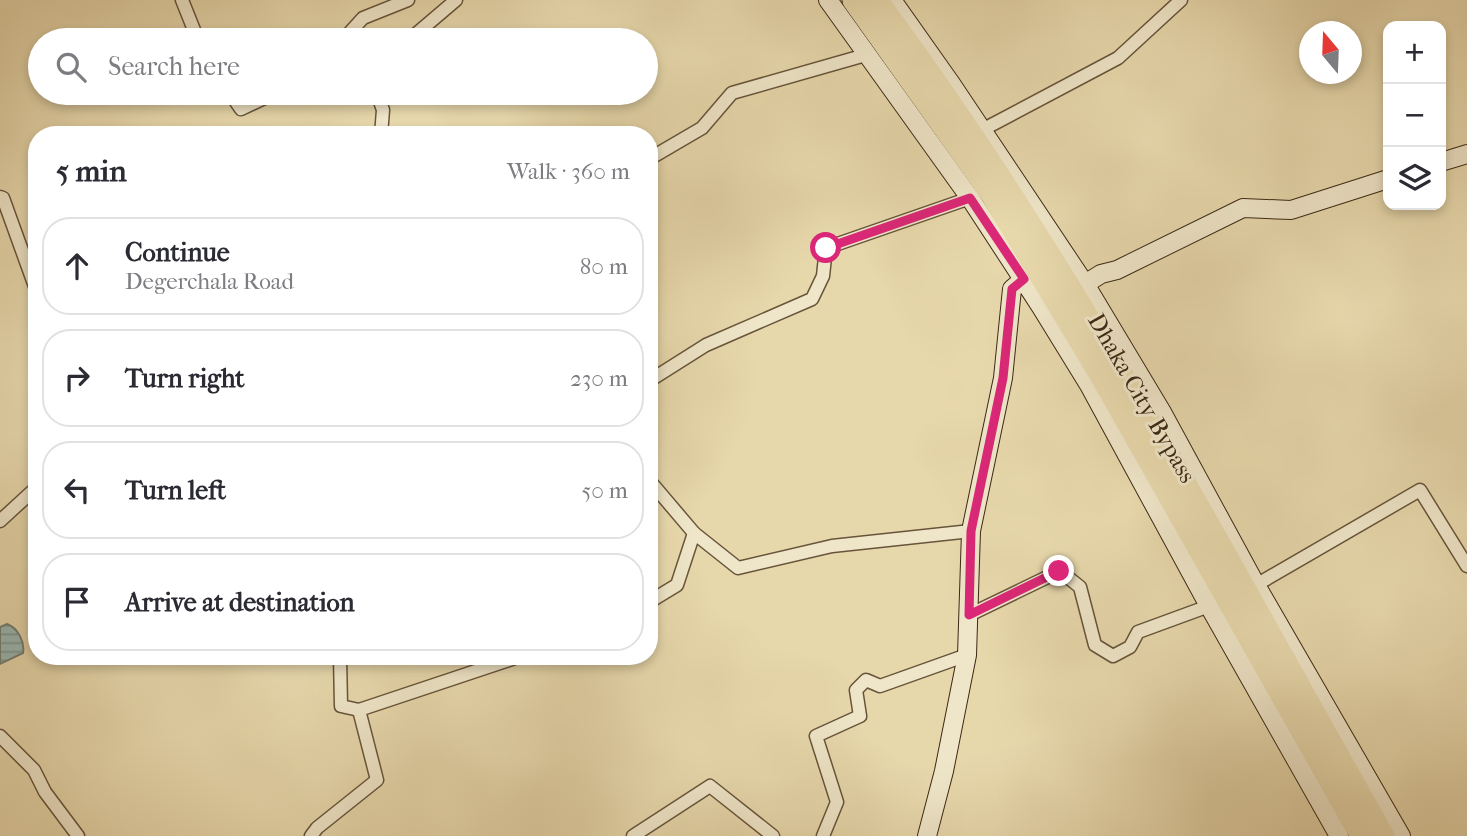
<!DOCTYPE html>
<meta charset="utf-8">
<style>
:root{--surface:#fff;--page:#f2f2f3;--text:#2b2b33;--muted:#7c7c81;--line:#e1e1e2}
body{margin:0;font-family:"IM FELL French Canon",serif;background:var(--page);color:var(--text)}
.controls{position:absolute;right:21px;top:21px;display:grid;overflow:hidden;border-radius:14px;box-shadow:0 4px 10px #0003}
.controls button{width:63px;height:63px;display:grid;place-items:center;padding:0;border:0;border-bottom:2px solid var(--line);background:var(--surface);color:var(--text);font:35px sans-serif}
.compass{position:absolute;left:1299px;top:21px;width:63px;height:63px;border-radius:50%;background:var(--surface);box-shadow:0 4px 10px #0003;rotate:341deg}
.stop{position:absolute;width:21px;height:21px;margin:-16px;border:5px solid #db2777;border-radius:50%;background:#fff}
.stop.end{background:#db2777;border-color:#fff;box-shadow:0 2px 7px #0008}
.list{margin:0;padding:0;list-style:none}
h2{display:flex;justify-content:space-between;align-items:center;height:91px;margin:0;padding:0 28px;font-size:30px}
h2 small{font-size:23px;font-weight:400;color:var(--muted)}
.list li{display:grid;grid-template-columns:46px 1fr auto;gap:21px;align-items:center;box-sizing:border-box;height:98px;margin:0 14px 14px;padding:0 14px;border:2px solid var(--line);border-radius:28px}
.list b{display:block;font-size:26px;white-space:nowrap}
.list p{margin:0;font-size:23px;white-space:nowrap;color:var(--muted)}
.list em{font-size:23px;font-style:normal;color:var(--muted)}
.icon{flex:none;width:38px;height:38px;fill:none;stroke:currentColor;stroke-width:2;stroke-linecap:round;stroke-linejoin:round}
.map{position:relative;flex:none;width:1467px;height:836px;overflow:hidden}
.search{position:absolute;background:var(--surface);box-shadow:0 4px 10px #0003;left:28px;top:28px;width:630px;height:77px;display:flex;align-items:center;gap:18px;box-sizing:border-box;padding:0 24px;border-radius:38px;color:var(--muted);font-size:26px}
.panel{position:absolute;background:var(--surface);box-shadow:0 4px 10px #0003;left:28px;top:126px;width:630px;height:539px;border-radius:28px}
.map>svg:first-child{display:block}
.water{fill:url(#water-rules);stroke:#747e73;stroke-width:2}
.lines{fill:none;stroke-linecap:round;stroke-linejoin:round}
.street-casing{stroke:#67543a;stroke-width:15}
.secondary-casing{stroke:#3c2814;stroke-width:20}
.highway-casing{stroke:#3c2814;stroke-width:25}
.street{stroke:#efe6c9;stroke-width:12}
.secondary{stroke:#efe6c9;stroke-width:18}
.highway{stroke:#e7d8ac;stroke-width:23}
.route{stroke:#db2777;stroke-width:9}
.labels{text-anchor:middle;stroke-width:6;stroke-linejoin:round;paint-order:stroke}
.street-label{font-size:24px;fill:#3c2814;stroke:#efe6c9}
</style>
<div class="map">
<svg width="1467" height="836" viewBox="0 0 1467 836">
<defs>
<pattern id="water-rules" width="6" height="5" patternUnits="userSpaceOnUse" patternTransform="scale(1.75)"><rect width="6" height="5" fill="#99b8b3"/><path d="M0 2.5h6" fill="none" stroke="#7e9690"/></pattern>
</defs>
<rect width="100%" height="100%" fill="#e7d8ac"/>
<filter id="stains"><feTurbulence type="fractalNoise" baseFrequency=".00286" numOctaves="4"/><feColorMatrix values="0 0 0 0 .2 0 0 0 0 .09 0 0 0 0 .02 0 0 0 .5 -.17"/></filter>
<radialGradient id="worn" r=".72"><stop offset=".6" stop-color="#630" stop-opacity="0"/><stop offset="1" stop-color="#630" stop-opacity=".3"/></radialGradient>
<path class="water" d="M7,624C18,628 25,642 23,653L0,664V627Z"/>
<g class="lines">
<defs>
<g id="street">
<path d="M182,0L198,40"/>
<path d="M343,40L363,18L408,0"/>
<path d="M409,40L456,0"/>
<path d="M230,93L241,109L275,93"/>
<path d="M377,93L383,110L381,135"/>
<path d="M982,130L1118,58L1181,0"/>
<path d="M649,159L702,128L732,93L869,54"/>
<path d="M0,197L3,198L37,292"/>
<path d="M649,381L706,345L812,299L823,276L826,248L970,198"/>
<path d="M649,480L694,533"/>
<path d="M0,521L37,487"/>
<path d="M1256,585L1420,490L1467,566"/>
<path d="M649,602L677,585L694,533L738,568L832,546L971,531"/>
<path d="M969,615L1060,571L1080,587L1095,645L1113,656L1130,647L1138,632L1209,606"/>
<path d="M340,656L341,706L359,710"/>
<path d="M0,736L34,770L45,792L78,836"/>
<path d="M311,836L317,828L377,780L359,710L521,656"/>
<path d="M633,836L710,786L773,836"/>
<path d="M823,836L837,802L816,736L860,716L856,690L866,680L880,686L967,655"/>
</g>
<g id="secondary">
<path d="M828,0L970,198L1041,307L1089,385L1209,606L1339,836"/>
<path d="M892,0L952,85L1085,284L1163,414L1256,585L1401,836"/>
<path d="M1441,162L1467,154"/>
<path d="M1085,284L1101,274L1117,270L1243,208L1291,210L1388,179"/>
<path d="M927,836L944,771L967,655L971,531L1003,378L1012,289L1024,279"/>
</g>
<g id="highway">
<path d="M854,0L992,194L1101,375L1362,836"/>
<path d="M876,0C1071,261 1222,553 1383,836"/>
</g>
</defs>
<use href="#street" class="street-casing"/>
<use href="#secondary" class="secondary-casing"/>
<use href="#highway" class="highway-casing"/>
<use href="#street" class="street"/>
<use href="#secondary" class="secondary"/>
<use href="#highway" class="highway"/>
</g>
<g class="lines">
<path class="route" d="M826,248L970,198L1024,279L1012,289L1003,378L971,531L969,615L1059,571"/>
</g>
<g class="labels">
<g class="street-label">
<text transform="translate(1142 398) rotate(60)" y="8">Dhaka City Bypass</text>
</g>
</g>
<rect width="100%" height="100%" filter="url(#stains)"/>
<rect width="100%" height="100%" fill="url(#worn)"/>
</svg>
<div class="controls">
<button>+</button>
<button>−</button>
<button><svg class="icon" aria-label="layers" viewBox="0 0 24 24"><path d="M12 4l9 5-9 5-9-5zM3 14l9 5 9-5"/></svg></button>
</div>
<svg class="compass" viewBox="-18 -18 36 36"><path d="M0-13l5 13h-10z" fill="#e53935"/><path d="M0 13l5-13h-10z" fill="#7c7c81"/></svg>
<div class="stop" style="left:826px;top:248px"></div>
<div class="stop end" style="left:1059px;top:571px"></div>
<div class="search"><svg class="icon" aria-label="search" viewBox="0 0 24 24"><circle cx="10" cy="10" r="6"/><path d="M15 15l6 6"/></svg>Search here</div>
<section class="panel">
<h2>5 min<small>Walk · 360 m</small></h2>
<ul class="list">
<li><svg class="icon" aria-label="ahead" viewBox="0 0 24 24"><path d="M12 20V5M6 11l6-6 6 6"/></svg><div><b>Continue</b><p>Degerchala Road</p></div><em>80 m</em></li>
<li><svg class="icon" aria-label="right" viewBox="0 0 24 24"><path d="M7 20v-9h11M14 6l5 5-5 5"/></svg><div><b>Turn right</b></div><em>230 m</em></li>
<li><svg class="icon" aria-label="left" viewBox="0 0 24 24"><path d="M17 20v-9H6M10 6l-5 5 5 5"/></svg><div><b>Turn left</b></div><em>50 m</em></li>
<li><svg class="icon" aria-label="arrive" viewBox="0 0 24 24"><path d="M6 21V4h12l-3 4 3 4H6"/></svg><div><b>Arrive at destination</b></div></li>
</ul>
</section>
</div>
